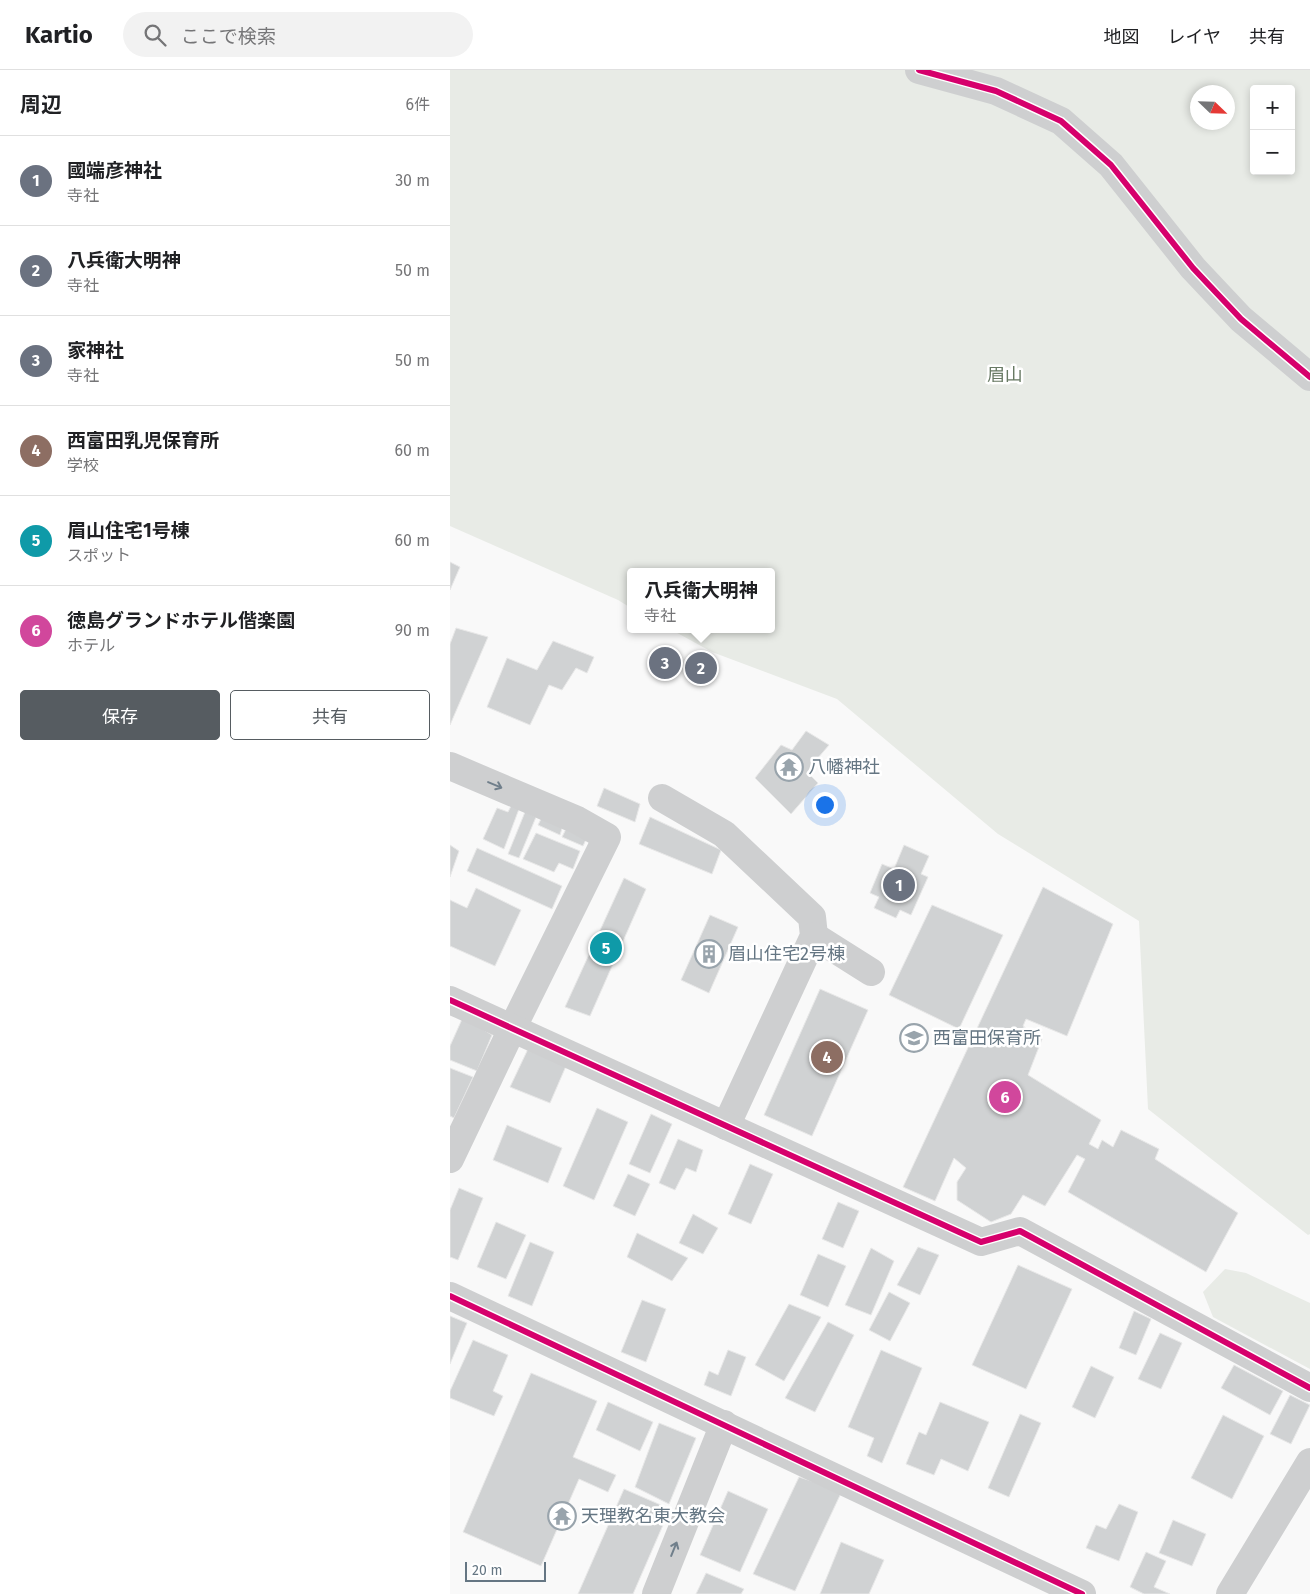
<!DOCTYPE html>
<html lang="ja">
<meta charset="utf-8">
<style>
:root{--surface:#fff;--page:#f2f2f2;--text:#202124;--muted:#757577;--line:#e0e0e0;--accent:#565c61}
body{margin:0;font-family:"Fira Sans","Noto Sans JP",sans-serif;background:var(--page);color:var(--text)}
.controls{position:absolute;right:15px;top:15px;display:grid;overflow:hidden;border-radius:5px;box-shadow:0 2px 8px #0003}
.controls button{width:45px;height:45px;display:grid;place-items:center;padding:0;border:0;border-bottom:1px solid var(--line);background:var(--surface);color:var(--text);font:25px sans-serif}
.compass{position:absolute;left:740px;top:15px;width:45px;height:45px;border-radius:50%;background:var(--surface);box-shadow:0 2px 8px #0003;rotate:113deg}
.scale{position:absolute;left:15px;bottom:12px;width:81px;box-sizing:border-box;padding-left:5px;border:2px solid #657683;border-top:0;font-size:14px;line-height:18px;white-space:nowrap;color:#657683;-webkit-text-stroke:4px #fff;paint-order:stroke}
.you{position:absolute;left:374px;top:734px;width:18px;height:18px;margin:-12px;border:4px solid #fff;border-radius:50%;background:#1a73e8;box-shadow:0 0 0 8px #1a73e833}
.badge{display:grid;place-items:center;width:32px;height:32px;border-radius:50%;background:var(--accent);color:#fff;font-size:16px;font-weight:700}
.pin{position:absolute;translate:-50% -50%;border:2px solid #fff;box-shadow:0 1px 5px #0006}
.popup{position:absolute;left:177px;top:498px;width:148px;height:65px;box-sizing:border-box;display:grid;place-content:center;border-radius:5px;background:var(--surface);filter:drop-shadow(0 1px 4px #0005);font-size:16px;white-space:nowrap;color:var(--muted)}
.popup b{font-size:19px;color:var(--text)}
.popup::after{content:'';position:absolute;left:50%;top:100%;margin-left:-10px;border:10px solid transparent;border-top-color:var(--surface)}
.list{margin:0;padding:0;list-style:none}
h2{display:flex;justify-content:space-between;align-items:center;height:65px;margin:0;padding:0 20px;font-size:21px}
h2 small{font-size:16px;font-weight:400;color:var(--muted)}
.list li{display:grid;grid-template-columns:32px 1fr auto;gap:15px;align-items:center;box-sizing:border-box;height:90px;padding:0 20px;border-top:1px solid var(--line)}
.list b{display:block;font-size:19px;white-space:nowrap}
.list p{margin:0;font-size:16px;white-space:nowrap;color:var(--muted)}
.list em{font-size:16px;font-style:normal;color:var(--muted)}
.actions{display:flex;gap:10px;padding:15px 20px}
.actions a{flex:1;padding:11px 0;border:1px solid var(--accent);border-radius:5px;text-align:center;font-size:18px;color:var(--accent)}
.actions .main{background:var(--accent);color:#fff}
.icon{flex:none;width:28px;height:28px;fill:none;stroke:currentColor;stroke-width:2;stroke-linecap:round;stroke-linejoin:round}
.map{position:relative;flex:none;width:860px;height:1524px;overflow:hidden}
header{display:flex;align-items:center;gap:30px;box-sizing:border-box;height:70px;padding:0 25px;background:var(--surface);border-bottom:1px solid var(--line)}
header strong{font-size:24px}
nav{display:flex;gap:28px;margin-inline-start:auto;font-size:18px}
.search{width:350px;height:45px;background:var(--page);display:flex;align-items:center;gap:12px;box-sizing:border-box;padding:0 18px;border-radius:28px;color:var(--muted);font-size:19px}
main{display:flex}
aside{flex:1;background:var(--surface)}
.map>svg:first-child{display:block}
.green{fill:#e8ebe6;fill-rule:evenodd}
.building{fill:#d0d2d3;stroke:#e8e8e8}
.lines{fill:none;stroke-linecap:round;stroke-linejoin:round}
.minor{stroke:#cecfd0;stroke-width:28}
.cycleway-casing{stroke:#fff;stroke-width:9}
.cycleway{stroke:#d6006c;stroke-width:6}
.oneway{stroke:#707f8b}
.labels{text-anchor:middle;stroke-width:5;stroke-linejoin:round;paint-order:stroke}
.park-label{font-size:18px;fill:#687a64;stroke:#fff}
.poi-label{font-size:18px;fill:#657683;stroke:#fff;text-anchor:start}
</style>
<header>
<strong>Kartio</strong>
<div class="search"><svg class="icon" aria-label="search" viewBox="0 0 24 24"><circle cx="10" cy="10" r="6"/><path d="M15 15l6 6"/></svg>ここで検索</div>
<nav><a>地図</a><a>レイヤ</a><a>共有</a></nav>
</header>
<main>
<aside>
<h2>周辺<small>6件</small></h2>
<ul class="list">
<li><span class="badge" style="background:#6b7280">1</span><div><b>國端彦神社</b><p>寺社</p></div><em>30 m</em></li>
<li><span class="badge" style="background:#6b7280">2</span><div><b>八兵衛大明神</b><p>寺社</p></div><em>50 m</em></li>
<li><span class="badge" style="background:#6b7280">3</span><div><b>家神社</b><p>寺社</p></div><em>50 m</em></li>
<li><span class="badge" style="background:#8d6e63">4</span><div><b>西富田乳児保育所</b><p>学校</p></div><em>60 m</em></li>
<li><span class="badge" style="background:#0f9aa8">5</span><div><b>眉山住宅1号棟</b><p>スポット</p></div><em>60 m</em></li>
<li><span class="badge" style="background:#d1479c">6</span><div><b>徳島グランドホテル偕楽園</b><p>ホテル</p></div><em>90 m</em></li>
</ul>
<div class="actions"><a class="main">保存</a><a>共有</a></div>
</aside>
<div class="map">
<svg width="860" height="1524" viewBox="0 0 860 1524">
<rect width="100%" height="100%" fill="#f9f9f9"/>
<g class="green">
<path d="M0,0H860V1164L858,1165L698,1039L689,851L548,764L387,629L262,582L220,559H321V502H181V538L168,530L0,456ZM804,19H841V101H804ZM748,22H778V52H748Z"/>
<path d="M775,1199L796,1203L860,1233V1299L763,1247L753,1222Z"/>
</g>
<g class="building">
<path d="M0,492L10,497L0,520Z"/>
<path d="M6,558L38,567L0,655V574Z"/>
<path d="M103,571L144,587L137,603L126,598L112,620L99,615L80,655L37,637L57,588L87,600Z"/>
<path d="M213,580L227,588L219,604L204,599Z"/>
<path d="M356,661L379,675L367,689L361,706L368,713L341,744L305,708L331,675L342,680Z"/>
<path d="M154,718L190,734L185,752L147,736Z"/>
<path d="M61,736L69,739L54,779L33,769L47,738L58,742Z"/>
<path d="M75,742L86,747L69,788L58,784Z"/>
<path d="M93,745L113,755L110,765L88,755Z"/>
<path d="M200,747L271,780L262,804L189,774Z"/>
<path d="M117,757L138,765L133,776L112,767Z"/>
<path d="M86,763L130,781L123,799L109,793L104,802L73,789Z"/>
<path d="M0,775L9,781L0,807Z"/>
<path d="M454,775L479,786L471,804L478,807L461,845L450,840L446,848L424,838L429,827L420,823L432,794L444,799Z"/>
<path d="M27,778L112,816L102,839L17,801Z"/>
<path d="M174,808L196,819L140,946L115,937Z"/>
<path d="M593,817L663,854L617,966L576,949L573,956L592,969L578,1005L651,1050L639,1074L648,1079L652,1070L663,1077L671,1060L709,1079L705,1089L788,1143L756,1202L618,1122L635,1089L627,1085L595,1136L573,1125L561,1144L541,1152L507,1130V1112L516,1098L504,1088L485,1131L453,1117Z"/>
<path d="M26,818L71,840L45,896L0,876V830L17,838Z"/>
<path d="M482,835L553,865L509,959L439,925Z"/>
<path d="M260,845L288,857L259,923L231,910Z"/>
<path d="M370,919L418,940L362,1066L314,1045Z"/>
<path d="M13,947L42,965L27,1001L0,990V976Z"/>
<path d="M78,979L116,996L100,1033L60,1017Z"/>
<path d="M0,998L23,1007L4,1048L0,1046Z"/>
<path d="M147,1038L178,1052L144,1130L113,1116Z"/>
<path d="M201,1044L222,1054L200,1103L179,1094Z"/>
<path d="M57,1055L112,1078L98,1113L43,1090Z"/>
<path d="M228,1069L253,1080L246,1102L236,1098L225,1120L209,1113Z"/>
<path d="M300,1094L323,1104L301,1154L278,1144Z"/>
<path d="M178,1104L200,1114L185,1146L163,1136Z"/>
<path d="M9,1118L33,1128L8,1190L0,1187V1140Z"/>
<path d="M388,1132L409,1141L393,1178L372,1169Z"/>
<path d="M243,1144L268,1158L253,1184L229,1173Z"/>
<path d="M46,1152L76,1165L56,1209L27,1197Z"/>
<path d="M187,1163L238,1188L222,1211L177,1187Z"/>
<path d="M80,1172L104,1182L82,1236L58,1226Z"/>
<path d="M468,1177L489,1185L470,1225L447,1215Z"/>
<path d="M421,1178L444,1191L421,1245L395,1235Z"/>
<path d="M368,1184L396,1196L378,1237L350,1225Z"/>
<path d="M568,1195L622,1219L576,1319L522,1295Z"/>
<path d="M439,1222L460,1233L440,1271L419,1260Z"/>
<path d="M192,1230L216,1239L196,1292L171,1282Z"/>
<path d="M339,1234L371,1247L334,1311L305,1295Z"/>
<path d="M684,1241L701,1249L686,1285L669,1278Z"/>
<path d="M0,1246L17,1253L0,1294Z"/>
<path d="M378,1252L404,1265L365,1342L335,1328Z"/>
<path d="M710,1263L732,1273L711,1319L688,1309Z"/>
<path d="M23,1270L58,1285L43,1321L53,1326L44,1346L0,1328V1321Z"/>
<path d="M278,1280L296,1287L281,1326L254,1315L259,1301L268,1305Z"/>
<path d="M431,1280L472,1298L432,1393L417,1386L424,1368L398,1357Z"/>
<path d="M784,1295L833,1321L820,1345L771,1318Z"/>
<path d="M641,1296L664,1307L645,1348L622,1337Z"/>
<path d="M81,1303L147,1331L123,1387L166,1405L158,1422L129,1409L91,1496L13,1462Z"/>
<path d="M840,1325L860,1335L841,1374L820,1364Z"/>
<path d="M158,1332L203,1352L190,1381L146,1360Z"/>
<path d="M490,1332L539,1352L518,1401L491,1389L484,1405L456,1394L469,1362L476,1365Z"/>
<path d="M570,1344L591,1353L559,1427L538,1418Z"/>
<path d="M773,1345L814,1366L782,1429L741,1408Z"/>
<path d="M209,1353L246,1368L219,1434L185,1417Z"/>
<path d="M349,1407L392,1421L345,1521L303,1504Z"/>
<path d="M174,1419L220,1439L183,1524H128Z"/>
<path d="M278,1421L318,1439L290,1502L250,1485Z"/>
<path d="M669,1434L688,1442L669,1491L636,1478L646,1455L656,1459Z"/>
<path d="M723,1450L756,1464L742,1496L709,1483Z"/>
<path d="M391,1472L434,1490L419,1524H370Z"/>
<path d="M696,1482L716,1491L704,1517L720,1524H694L680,1517Z"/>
<path d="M256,1503L294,1519L291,1524H246Z"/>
</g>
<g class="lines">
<g class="minor">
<path d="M469,0L546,21L611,51L661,95L743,198L791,249L860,307"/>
<path d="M0,696L127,750L157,767L62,959L0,1089"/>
<path d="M212,728L274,764L362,847L364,866L276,1056"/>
<path d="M364,866L421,902"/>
<path d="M0,930L531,1172L570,1161L860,1318"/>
<path d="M0,1226L632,1524"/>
<path d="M206,1524L274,1354"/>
<path d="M780,1524L860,1392"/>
</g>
<defs>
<g id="cycleway">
<path d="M469,0L546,21L611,51L661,95L743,198L791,249L860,307"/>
<path d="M0,930L531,1172L570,1161L860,1318"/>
<path d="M0,1226L632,1524"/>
</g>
</defs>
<use href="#cycleway" class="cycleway-casing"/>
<use href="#cycleway" class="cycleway"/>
</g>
<defs><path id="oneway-shaft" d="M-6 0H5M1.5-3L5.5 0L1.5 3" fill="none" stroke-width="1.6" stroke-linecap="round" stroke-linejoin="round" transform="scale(1.25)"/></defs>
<g class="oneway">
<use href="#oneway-shaft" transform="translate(45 715) rotate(23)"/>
<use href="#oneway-shaft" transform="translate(224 1479) rotate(-68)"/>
</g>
<defs>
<symbol id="temple-ring" viewBox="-11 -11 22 22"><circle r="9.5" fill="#fff" stroke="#99a4ac" stroke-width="1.5"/><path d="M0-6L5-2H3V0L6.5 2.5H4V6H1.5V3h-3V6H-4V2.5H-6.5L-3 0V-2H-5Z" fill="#99a4ac"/></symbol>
<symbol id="building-ring" viewBox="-11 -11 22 22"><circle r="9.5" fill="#fff" stroke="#99a4ac" stroke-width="1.5"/><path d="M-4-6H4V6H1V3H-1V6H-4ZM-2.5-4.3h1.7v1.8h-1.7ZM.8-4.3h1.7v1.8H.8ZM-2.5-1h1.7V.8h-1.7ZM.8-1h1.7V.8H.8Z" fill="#99a4ac"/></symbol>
<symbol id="school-ring" viewBox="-11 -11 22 22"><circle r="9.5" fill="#fff" stroke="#99a4ac" stroke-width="1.5"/><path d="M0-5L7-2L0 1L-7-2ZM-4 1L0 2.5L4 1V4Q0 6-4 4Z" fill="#99a4ac"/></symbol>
</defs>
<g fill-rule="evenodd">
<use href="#temple-ring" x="323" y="681" width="32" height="32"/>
<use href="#building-ring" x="243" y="868" width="32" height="32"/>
<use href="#school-ring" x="448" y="952" width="32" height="32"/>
<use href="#temple-ring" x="96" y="1430" width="32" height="32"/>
</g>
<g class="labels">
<g class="park-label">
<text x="555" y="311">眉山</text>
</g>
<g class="poi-label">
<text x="358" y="703">八幡神社</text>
<text x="278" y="890">眉山住宅2号棟</text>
<text x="483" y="974">西富田保育所</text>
<text x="131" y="1452">天理教名東大教会</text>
</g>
</g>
</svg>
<div class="controls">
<button>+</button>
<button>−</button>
</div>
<svg class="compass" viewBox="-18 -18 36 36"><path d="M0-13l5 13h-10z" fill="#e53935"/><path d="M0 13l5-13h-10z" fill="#757577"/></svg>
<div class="scale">20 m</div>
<div class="you"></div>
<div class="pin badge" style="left:449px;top:815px;background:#6b7280">1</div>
<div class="pin badge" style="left:251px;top:598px;background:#6b7280">2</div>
<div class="popup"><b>八兵衛大明神</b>寺社</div>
<div class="pin badge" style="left:215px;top:593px;background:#6b7280">3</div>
<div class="pin badge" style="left:377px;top:987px;background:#8d6e63">4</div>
<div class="pin badge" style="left:156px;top:878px;background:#0f9aa8">5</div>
<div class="pin badge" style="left:555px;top:1027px;background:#d1479c">6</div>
</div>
</main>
